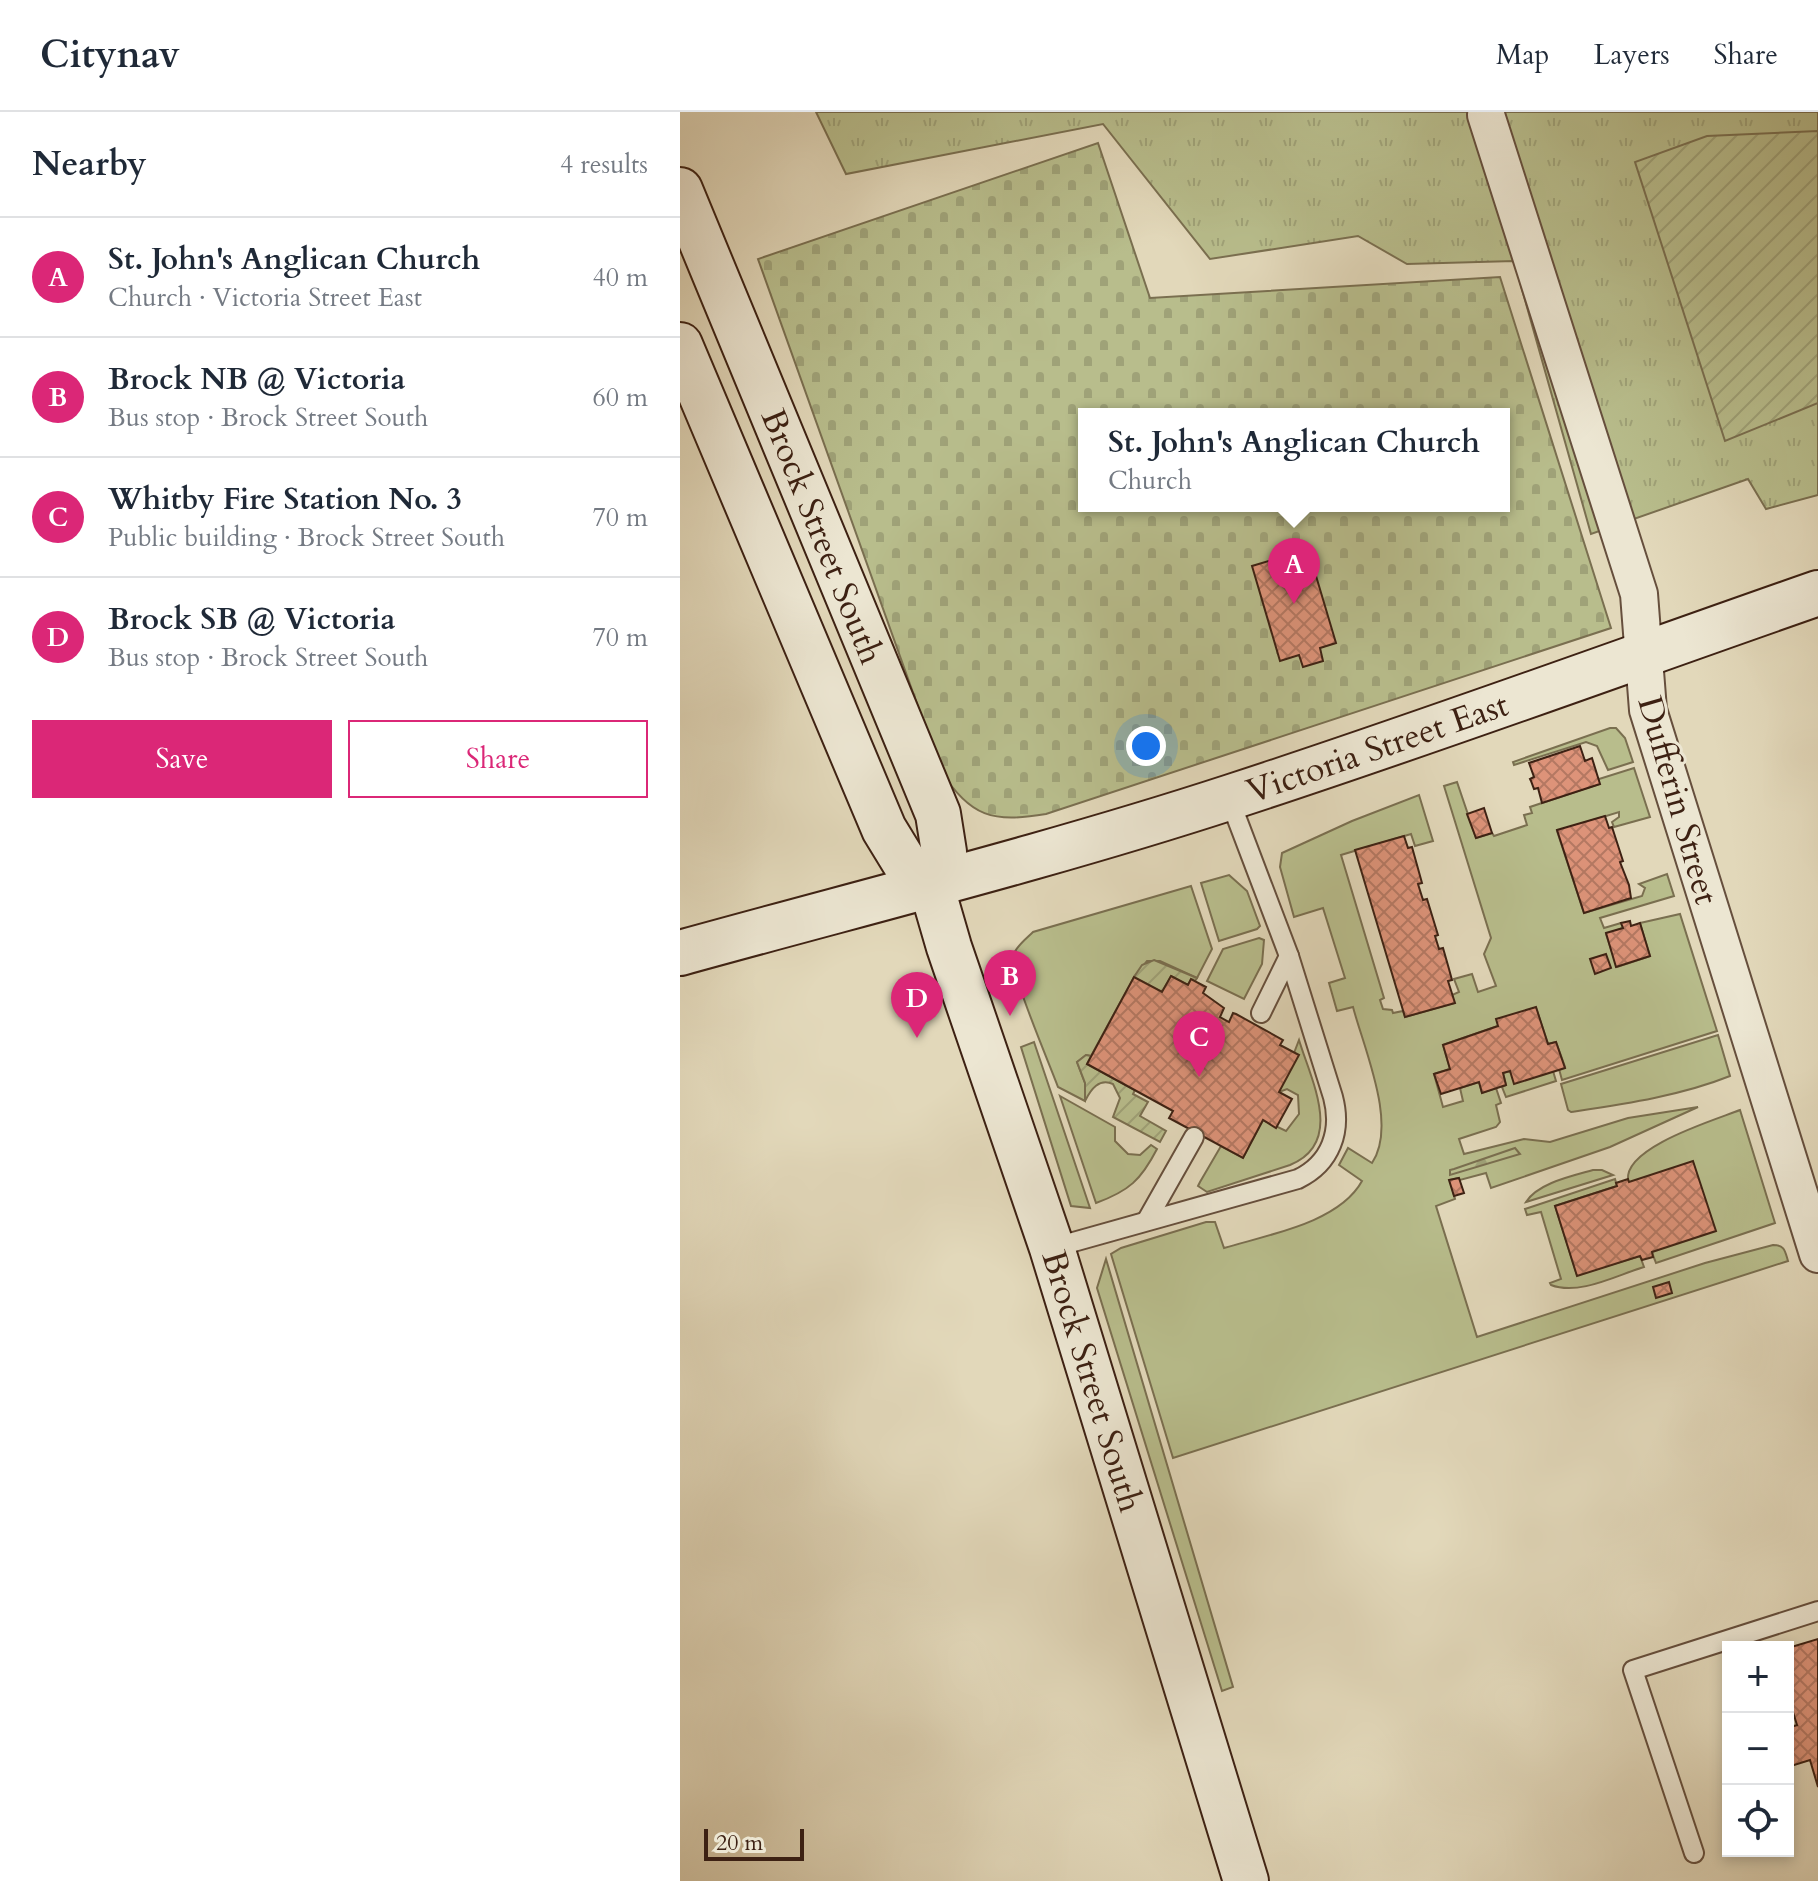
<!DOCTYPE html>
<meta charset="utf-8">
<style>
:root{--surface:#fff;--page:#f6f6f7;--text:#1f2937;--muted:#747a83;--line:#e0e1e3;--accent:#db2777}
body{margin:0;font-family:Cardo,serif;background:var(--page);color:var(--text)}
.controls{position:absolute;right:24px;bottom:24px;display:grid;overflow:hidden;border-radius:0px;box-shadow:0 4px 12px #0003}
.controls button{width:72px;height:72px;display:grid;place-items:center;padding:0;border:0;border-bottom:2px solid var(--line);background:var(--surface);color:var(--text);font:40px sans-serif}
.scale{position:absolute;left:24px;bottom:20px;width:100px;box-sizing:border-box;padding-left:8px;border:4px solid #3d2113;border-top:0;font-size:22px;line-height:28px;white-space:nowrap;color:#3d2113;-webkit-text-stroke:6px #ece6d2;paint-order:stroke}
.you{position:absolute;left:466px;top:634px;width:28px;height:28px;margin:-20px;border:6px solid #fff;border-radius:50%;background:#1a73e8;box-shadow:0 0 0 12px #1a73e833}
.badge{display:grid;place-items:center;width:52px;height:52px;border-radius:50%;background:var(--accent);color:#fff;font-size:26px;font-weight:700}
.pin{position:absolute;translate:-50% -66px;filter:drop-shadow(0 2px 4px #0008)}
.pin::after{content:'';position:absolute;top:42px;width:28px;height:24px;background:inherit;clip-path:polygon(0 0,100% 0,50% 100%)}
.popup{position:absolute;left:398px;top:296px;width:432px;height:104px;box-sizing:border-box;display:grid;place-content:center;border-radius:0px;background:var(--surface);filter:drop-shadow(0 2px 6px #0005);font-size:26px;white-space:nowrap;color:var(--muted)}
.popup b{font-size:30px;color:var(--text)}
.popup::after{content:'';position:absolute;left:50%;top:100%;margin-left:-16px;border:16px solid transparent;border-top-color:var(--surface)}
.list{margin:0;padding:0;list-style:none}
h2{display:flex;justify-content:space-between;align-items:center;height:104px;margin:0;padding:0 32px;font-size:34px}
h2 small{font-size:26px;font-weight:400;color:var(--muted)}
.list li{display:grid;grid-template-columns:52px 1fr auto;gap:24px;align-items:center;box-sizing:border-box;height:120px;padding:0 32px;border-top:2px solid var(--line)}
.list b{display:block;font-size:30px;white-space:nowrap}
.list p{margin:0;font-size:26px;white-space:nowrap;color:var(--muted)}
.list em{font-size:26px;font-style:normal;color:var(--muted)}
.actions{display:flex;gap:16px;padding:24px 32px}
.actions a{flex:1;padding:18px 0;border:2px solid var(--accent);border-radius:0px;text-align:center;font-size:28px;color:var(--accent)}
.actions .main{background:var(--accent);color:#fff}
.icon{flex:none;width:44px;height:44px;fill:none;stroke:currentColor;stroke-width:2;stroke-linecap:round;stroke-linejoin:round}
.map{position:relative;flex:none;width:1138px;height:1769px;overflow:hidden}
header{display:flex;align-items:center;gap:48px;box-sizing:border-box;height:112px;padding:0 40px;background:var(--surface);border-bottom:2px solid var(--line)}
header strong{font-size:38px}
nav{display:flex;gap:44px;margin-inline-start:auto;font-size:28px}
main{display:flex}
aside{flex:1;background:var(--surface)}
.map>svg:first-child{display:block}
.grass{fill:#b8bd8c;stroke:#7a6f50;stroke-width:2}
.forest{fill:url(#forest-firs);stroke:#7a6f50;stroke-width:2}
.cemetery{fill:url(#cemetery-stones);stroke:#7a6f50;stroke-width:2;fill-rule:evenodd}
.park{fill:url(#park-tufts);stroke:#7a6f50;stroke-width:2}
.garden{fill:url(#garden-furrows);stroke:#7a6f50;stroke-width:2}
.building{fill:url(#building-cross-hatch);stroke:#3d2113;stroke-width:2}
.lines{fill:none;stroke-linecap:round;stroke-linejoin:round}
.lane-casing{stroke:#664f3d;stroke-width:22}
.street-casing{stroke:#664f3d;stroke-width:40}
.secondary-casing{stroke:#3d2113;stroke-width:48}
.lane{stroke:#ece6d2;stroke-width:18}
.street{stroke:#ece6d2;stroke-width:36}
.secondary{stroke:#ece6d2;stroke-width:44}
.labels{text-anchor:middle;stroke-width:6;stroke-linejoin:round;paint-order:stroke}
.street-label{font-size:34px;fill:#3d2113;stroke:#ece6d2}
</style>
<header>
<strong>Citynav</strong>
<nav><a>Map</a><a>Layers</a><a>Share</a></nav>
</header>
<main>
<aside>
<h2>Nearby<small>4 results</small></h2>
<ul class="list">
<li><span class="badge">A</span><div><b>St. John's Anglican Church</b><p>Church · Victoria Street East</p></div><em>40 m</em></li>
<li><span class="badge">B</span><div><b>Brock NB @ Victoria</b><p>Bus stop · Brock Street South</p></div><em>60 m</em></li>
<li><span class="badge">C</span><div><b>Whitby Fire Station No. 3</b><p>Public building · Brock Street South</p></div><em>70 m</em></li>
<li><span class="badge">D</span><div><b>Brock SB @ Victoria</b><p>Bus stop · Brock Street South</p></div><em>70 m</em></li>
</ul>
<div class="actions"><a class="main">Save</a><a>Share</a></div>
</aside>
<div class="map">
<svg width="1138" height="1769" viewBox="0 0 1138 1769">
<defs>
<pattern id="forest-firs" width="22" height="20" patternUnits="userSpaceOnUse" patternTransform="scale(2)"><rect width="22" height="20" fill="#b8bd8c"/><path d="M5 1l3.5 6h-7zM16 11l3.5 6h-7z" fill="#9fa278"/></pattern>
<pattern id="cemetery-stones" width="16" height="16" patternUnits="userSpaceOnUse" patternTransform="scale(2)"><rect width="16" height="16" fill="#b8bd8c"/><path d="M2 7V4a2 2 0 0 1 4 0v3zM10 15v-3a2 2 0 0 1 4 0v3z" fill="#9fa278"/></pattern>
<pattern id="park-tufts" width="24" height="20" patternUnits="userSpaceOnUse" patternTransform="scale(2)"><rect width="24" height="20" fill="#b8bd8c"/><path d="M3 7l-1-3M5 7V3M7 7l1-3M15 17l-1-3M17 17v-4M19 17l1-3" fill="none" stroke="#9fa278"/></pattern>
<pattern id="garden-furrows" width="10" height="10" patternUnits="userSpaceOnUse" patternTransform="scale(2)"><rect width="10" height="10" fill="#b8bd8c"/><path d="M-1 1l2-2M0 10L10 0M9 11l2-2" fill="none" stroke="#9fa278"/></pattern>
<pattern id="building-cross-hatch" width="8" height="8" patternUnits="userSpaceOnUse" patternTransform="scale(2)"><rect width="8" height="8" fill="#dd9379"/><path d="M0 0l8 8M0 8l8-8" fill="none" stroke="#b47862"/></pattern>
</defs>
<rect width="100%" height="100%" fill="#e2d8ba"/>
<filter id="stains"><feTurbulence type="fractalNoise" baseFrequency=".0025" numOctaves="4"/><feColorMatrix values="0 0 0 0 .2 0 0 0 0 .09 0 0 0 0 .02 0 0 0 .5 -.17"/></filter>
<radialGradient id="worn" r=".72"><stop offset=".6" stop-color="#630" stop-opacity="0"/><stop offset="1" stop-color="#630" stop-opacity=".3"/></radialGradient>
<g class="grass">
<path d="M930,616H936L945,626L953,650L928,658L917,634L906,630L834,653L833,650Z"/>
<path d="M954,656L970,705L934,715L932,710L939,705V700L877,719L904,801L962,784L965,776L959,772L987,762L994,784L920,806L924,816L941,811L943,816L926,822L937,855L970,844L960,811L1000,802L1037,919L882,968L879,957L885,955L876,930L868,932L856,896L818,914L763,933L770,957L754,962L763,995L783,989L780,976L799,970L802,981L816,976L821,991L816,993L820,1010L816,1015L779,1027L784,1042L844,1027L870,1030L948,1006L1018,995L930,1035L811,1076L806,1061L780,1068L778,1066L770,1068L775,1087L756,1094L797,1225L1025,1151L1093,1133C1105,1133 1105,1139 1108,1149L493,1346L431,1142L441,1136L526,1110H535L544,1136C587,1123 659,1111 682,1069L659,1053L668,1036L692,1051C718,1013 684,937 673,895L657,899L649,871L665,866L643,796L614,805L600,755L602,741L672,709L739,683L753,729L735,734L731,722L661,743L704,886L700,888L703,897L712,898L713,901L723,899L725,905L774,891L772,883L779,880L774,867L792,862L798,880L816,874L804,842L811,826L764,674L777,670L796,726L812,721L814,724L847,713L844,703L852,701L850,695L919,672V667Z"/>
<path d="M549,763L567,779L580,814L577,817L539,829L521,771Z"/>
<path d="M511,774L532,837L517,866L480,849H467L454,865L411,944L406,943L397,950L405,971V989L378,975C370,953 330,860 333,844C335,835 347,826 353,820Z"/>
<path d="M579,826L584,828L582,852L564,887L527,869L543,837Z"/>
<path d="M1038,923L1050,964C1000,984 944,992 891,1000L888,998L881,972Z"/>
<path d="M619,928C631,968 665,1031 610,1053L527,1080L518,1074L520,1070L541,1034L563,1046L583,1008L606,1019L619,1002L618,983L607,977L599,980Z"/>
<path d="M354,930L410,1096L391,1094L341,935Z"/>
<path d="M830,959H873L876,969L826,985L822,975L826,973L823,961Z"/>
<path d="M380,984L435,1015V1029L448,1042L460,1043L471,1033L477,1037C461,1068 449,1079 416,1091Z"/>
<path d="M1060,998L1095,1111L976,1151C968,1130 951,1089 948,1068C944,1035 1035,1008 1060,998Z"/>
<path d="M913,1058H922L933,1063L846,1090C858,1071 892,1064 913,1058Z"/>
<path d="M935,1067L937,1074L875,1094L897,1163L960,1144L964,1155C937,1163 899,1184 871,1173L870,1171L881,1167L861,1100L847,1103L845,1097Z"/>
<path d="M426,1147L553,1575L542,1579L417,1176Z"/>
</g>
<path class="forest" d="M835,1036L840,1042L770,1063V1058L774,1057Z"/>
<path class="cemetery" d="M418,31L470,186L820,165L931,516L366,702C313,711 290,705 261,659L78,147ZM404,302H824V394H404Z"/>
<path class="park" d="M136,0H1138V383L1086,397L1068,367L911,422L834,149L727,152L678,124L530,147L423,12L166,62Z"/>
<g class="garden">
<path d="M1138,19V291L1045,329L955,50L1027,24Z"/>
<path d="M474,848L517,866L515,869L511,867L508,873L491,864L482,880L454,865L462,853Z"/>
<path d="M406,943L411,944L407,952L455,978L453,982L468,990L460,1004L486,1019L480,1030L433,1005L440,986L433,972C419,966 411,977 405,989V971L397,950Z"/>
</g>
<g class="building">
<path d="M628,437L656,531L640,536L643,549L623,555L619,543L600,549L572,454Z"/>
<path d="M900,634L905,649L912,646L920,672L862,691L858,676L854,677L851,669L850,667L854,665L849,651Z"/>
<path d="M804,696L812,721L796,726L787,702Z"/>
<path d="M925,704L929,716L932,715L943,749L940,750L949,773L951,786L904,801L877,718Z"/>
<path d="M724,724L728,736L732,735L742,771L738,772L743,788L747,787L758,823L755,824L759,837L763,836L769,857L772,868L768,869L775,891L725,905L675,738Z"/>
<path d="M950,809L951,814L960,811L970,844L936,855L926,821L943,816L941,811Z"/>
<path d="M926,842L931,856L915,862L910,847Z"/>
<path d="M491,864L508,873L511,867L526,875L523,881L544,896L540,905L549,910L553,901L556,902L603,928L600,933L619,943L599,980L612,987L596,1016L583,1008L563,1046L489,1006L493,999L407,952L454,865L482,880Z"/>
<path d="M856,895L868,932L876,930L885,956L834,972L830,959L823,961L826,973L802,981L799,970L761,982L754,962L770,957L763,933L818,914L816,907Z"/>
<path d="M1013,1049L1036,1119L972,1140L973,1145L962,1148L960,1144L897,1164L875,1094L937,1074L936,1071L948,1067L949,1070Z"/>
<path d="M779,1066L784,1081L774,1084L769,1068Z"/>
<path d="M989,1170L992,1181L976,1186L973,1175Z"/>
<path d="M1138,1527V1675L1130,1648L1108,1655V1616L1117,1613L1108,1584V1536Z"/>
</g>
<g class="lines">
<defs>
<g id="lane">
<path d="M581,901L609,844"/>
<path d="M467,1108L514,1025"/>
<path d="M372,1136L618,1067C651,1051 662,1019 653,985L609,844L549,686"/>
<path d="M1014,1741L953,1558L1138,1499"/>
</g>
<path id="street" d="M806,3L959,482L968,598L1138,1142"/>
<g id="secondary">
<path d="M0,78L258,702L264,740L251,773"/>
<path d="M0,233L204,717L226,753L251,773L269,835L372,1136L566,1769"/>
<path d="M0,841C184,790 370,744 551,685C748,621 943,549 1138,481"/>
</g>
</defs>
<use href="#lane" class="lane-casing"/>
<use href="#street" class="street-casing"/>
<use href="#secondary" class="secondary-casing"/>
<use href="#lane" class="lane"/>
<use href="#street" class="street"/>
<use href="#secondary" class="secondary"/>
</g>
<g class="labels">
<g class="street-label">
<text transform="translate(143 424) rotate(68)" y="12">Brock Street South</text>
<text transform="translate(697 635) rotate(-19)" y="12">Victoria Street East</text>
<text transform="translate(999 688) rotate(74)" y="12">Dufferin Street</text>
<text transform="translate(413 1269) rotate(73)" y="12">Brock Street South</text>
</g>
</g>
<rect width="100%" height="100%" filter="url(#stains)"/>
<rect width="100%" height="100%" fill="url(#worn)"/>
</svg>
<div class="controls">
<button>+</button>
<button>−</button>
<button><svg class="icon" aria-label="locate" viewBox="0 0 24 24"><circle cx="12" cy="12" r="6"/><path d="M12 2v4M12 18v4M2 12h4M18 12h4"/></svg></button>
</div>
<div class="scale">20 m</div>
<div class="you"></div>
<div class="pin badge" style="left:614px;top:492px">A</div>
<div class="popup"><b>St. John's Anglican Church</b>Church</div>
<div class="pin badge" style="left:330px;top:904px">B</div>
<div class="pin badge" style="left:519px;top:965px">C</div>
<div class="pin badge" style="left:237px;top:926px">D</div>
</div>
</main>
